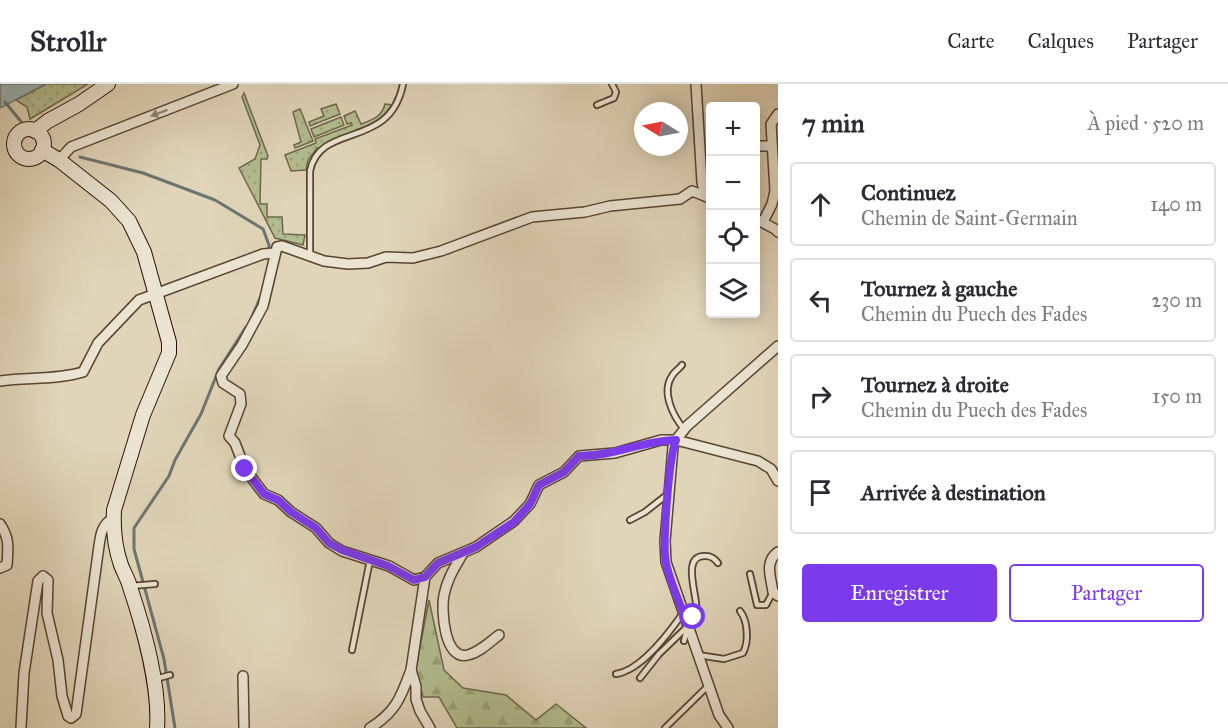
<!DOCTYPE html>
<html lang="fr">
<meta charset="utf-8">
<style>
:root{--surface:#fff;--page:#f2f2f3;--text:#2b2b33;--muted:#7c7c81;--line:#e1e1e2;--accent:#7c3aed}
body{margin:0;font-family:"IM FELL Great Primer",serif;background:var(--page);color:var(--text)}
.controls{position:absolute;right:18px;top:18px;display:grid;overflow:hidden;border-radius:6px;box-shadow:0 3px 15px #0003}
.controls button{width:54px;height:54px;display:grid;place-items:center;padding:0;border:0;border-bottom:2px solid var(--line);background:var(--surface);color:var(--text);font:30px sans-serif}
.compass{position:absolute;left:634px;top:18px;width:54px;height:54px;border-radius:50%;background:var(--surface);box-shadow:0 3px 15px #0003;rotate:280deg}
.stop{position:absolute;width:18px;height:18px;margin:-14px;border:4px solid #7c3aed;border-radius:50%;background:#fff}
.stop.end{background:#7c3aed;border-color:#fff;box-shadow:0 2px 6px #0008}
.list{margin:0;padding:0;list-style:none}
h2{display:flex;justify-content:space-between;align-items:center;height:78px;margin:0;padding:0 24px;font-size:26px}
h2 small{font-size:20px;font-weight:400;color:var(--muted)}
.list li{display:grid;grid-template-columns:39px 1fr auto;gap:18px;align-items:center;box-sizing:border-box;height:84px;margin:0 12px 12px;padding:0 12px;border:2px solid var(--line);border-radius:6px}
.list b{display:block;font-size:22px;white-space:nowrap}
.list p{margin:0;font-size:20px;white-space:nowrap;color:var(--muted)}
.list em{font-size:20px;font-style:normal;color:var(--muted)}
.actions{display:flex;gap:12px;padding:18px 24px}
.actions a{flex:1;padding:14px 0;border:2px solid var(--accent);border-radius:6px;text-align:center;font-size:21px;color:var(--accent)}
.actions .main{background:var(--accent);color:#fff}
.icon{flex:none;width:33px;height:33px;fill:none;stroke:currentColor;stroke-width:2;stroke-linecap:round;stroke-linejoin:round}
.map{position:relative;flex:none;width:778px;height:644px;overflow:hidden}
header{display:flex;align-items:center;gap:36px;box-sizing:border-box;height:84px;padding:0 30px;background:var(--surface);border-bottom:2px solid var(--line)}
header strong{font-size:28px}
nav{display:flex;gap:33px;margin-inline-start:auto;font-size:21px}
main{display:flex}
aside{flex:1;background:var(--surface)}
.map>svg:first-child{display:block}
.grass{fill:url(#grass-dots);stroke:#6e684a;stroke-width:1.5}
.forest{fill:url(#forest-firs);stroke:#6e684a;stroke-width:1.5}
.water{fill:#99b6ba;stroke:#6d7571;stroke-width:1.5}
.lines{fill:none;stroke-linecap:round;stroke-linejoin:round}
.stream{stroke:#6d7571;stroke-width:3}
.lane-casing{stroke:#584431;stroke-width:8}
.street-casing{stroke:#584431;stroke-width:12}
.secondary-casing{stroke:#2a1304;stroke-width:16}
.lane{stroke:#ebe4d2;stroke-width:4.5}
.street{stroke:#ebe4d2;stroke-width:9}
.secondary{stroke:#ebe4d2;stroke-width:14}
.oneway{fill:#948675}
.route{stroke:#7c3aed;stroke-width:8}
</style>
<header>
<strong>Strollr</strong>
<nav><a>Carte</a><a>Calques</a><a>Partager</a></nav>
</header>
<main>
<div class="map">
<svg width="778" height="644" viewBox="0 0 778 644">
<defs>
<pattern id="grass-dots" width="8" height="8" patternUnits="userSpaceOnUse" patternTransform="scale(1.5)"><rect width="8" height="8" fill="#b2bd8f"/><path d="M2 2h.1M6 6h.1" fill="none" stroke="#99a27a" stroke-width="1.8" stroke-linecap="round"/></pattern>
<pattern id="forest-firs" width="22" height="20" patternUnits="userSpaceOnUse" patternTransform="scale(1.5)"><rect width="22" height="20" fill="#b2bd8f"/><path d="M5 1l3.5 6h-7zM16 11l3.5 6h-7z" fill="#99a27a"/></pattern>
</defs>
<rect width="100%" height="100%" fill="#e0d5b9"/>
<filter id="stains"><feTurbulence type="fractalNoise" baseFrequency=".00333" numOctaves="4"/><feColorMatrix values="0 0 0 0 .2 0 0 0 0 .09 0 0 0 0 .02 0 0 0 .5 -.17"/></filter>
<radialGradient id="worn" r=".72"><stop offset=".6" stop-color="#630" stop-opacity="0"/><stop offset="1" stop-color="#630" stop-opacity=".3"/></radialGradient>
<g class="grass">
<path d="M46,0H88L30,35L27,23L16,16Z"/>
<path d="M244,9L268,72L267,75H261L260,120H267V133H282L283,150L305,151L303,161L275,154L239,84L255,75L260,61L242,13Z"/>
<path d="M336,20L340,30L310,42L309,38L324,32L321,25Z"/>
<path d="M385,20L393,21V24L377,39L341,52L323,64H317L308,76L306,86L291,87L285,71L316,59L315,55L352,41L351,39L347,40L344,32L355,27L361,40C372,36 382,33 385,20Z"/>
<path d="M300,25L313,57L295,64L294,61L301,58L293,28Z"/>
<path d="M341,33L344,41L314,53L311,45Z"/>
</g>
<path class="forest" d="M429,516L444,586L463,604L506,611L536,636L556,620L586,644H457L439,613H423L416,584Z"/>
<path class="water" d="M0,0H46L0,24Z"/>
<g class="lines">
<g class="stream">
<path d="M5,18L23,40"/>
<path d="M80,73L143,89L215,116L263,145L269,161V166"/>
<path d="M251,235L260,214"/>
<path d="M175,644L164,575L134,465V444L169,392L175,376L201,330L219,285L246,243"/>
</g>
<defs>
<g id="lane">
<path d="M597,21L614,14L616,8L612,0"/>
<path d="M310,172V87C320,37 390,67 403,0"/>
<path d="M682,281C679,285 674,288 672,292C661,308 673,332 684,345"/>
<path d="M630,436L645,428L668,410"/>
<path d="M750,490L757,521H766L773,508"/>
<path d="M131,502L155,500"/>
<path d="M686,536L696,531C701,519 678,470 706,472C712,472 715,475 718,479"/>
<path d="M352,566L370,476"/>
<path d="M698,571L724,575L743,569C749,558 748,537 740,527"/>
<path d="M616,590C642,586 669,549 683,529"/>
<path d="M640,594L659,570L688,542L684,557"/>
<path d="M155,595L170,591"/>
<path d="M665,644L708,602"/>
</g>
<g id="street">
<path d="M696,0L702,98L705,112"/>
<path d="M756,62H772"/>
<path d="M59,76L71,63L233,0"/>
<path d="M710,114L692,107L680,115L610,122L585,128L532,133L441,167L413,174L386,173L368,179L348,180L324,177L282,162L277,163L263,222L242,261L221,292L223,299L240,310L241,320L229,352L235,359L245,385L264,410L278,416L291,428L316,444L329,459L342,467L389,482L414,496L425,493L438,479L476,463L514,437L530,420L539,401L564,388L579,372L615,369L661,356H676L758,377L771,385L778,397"/>
<path d="M756,135L775,145L778,148"/>
<path d="M763,138L772,120L775,107L771,40L778,30"/>
<path d="M0,297C28,293 56,296 83,288L98,259L139,216L263,170L274,169"/>
<path d="M0,440C10,454 8,465 7,481L0,484"/>
<path d="M778,468C764,478 771,493 773,508L778,512"/>
<path d="M463,469C455,483 447,495 444,511C441,526 444,577 468,571C480,568 490,558 499,551"/>
<path d="M425,493L411,586L416,602V615L420,627L430,644"/>
<path d="M243,592L244,644"/>
<path d="M21,644L24,589L38,497L43,492L48,496L47,529L58,576L62,612L68,632L71,634L76,630L98,469C100,457 100,440 113,435"/>
<path d="M370,644C396,628 401,613 411,586"/>
<path d="M728,644L719,631L666,478L665,457L673,363L676,356L687,342L778,262"/>
</g>
<g id="secondary">
<circle cx="29" cy="60" r="15"/>
<path d="M35,47L48,37L79,20L108,0"/>
<path d="M42,66L59,76L111,117L129,137L144,168L169,258V269L143,331L114,426C113,445 115,464 121,481C124,489 128,495 130,503C143,542 160,603 157,644"/>
</g>
</defs>
<use href="#lane" class="lane-casing"/>
<use href="#street" class="street-casing"/>
<use href="#secondary" class="secondary-casing"/>
<use href="#lane" class="lane"/>
<use href="#street" class="street"/>
<use href="#secondary" class="secondary"/>
</g>
<defs><path id="oneway-solid" d="M-6-.8H1V-3.2L6.5 0L1 3.2V.8H-6Z" transform="scale(1.5)"/></defs>
<use class="oneway" href="#oneway-solid" transform="translate(159 29) rotate(159)"/>
<g class="lines">
<path class="route" d="M245,385L264,410L278,416L291,428L316,444L329,459L342,466L388,482L414,496L425,493L438,479L476,463L514,438L530,420L539,401L564,388L579,372C614,372 642,357 676,356C669,372 662,462 666,479C670,498 679,517 686,536L693,533"/>
</g>
<rect width="100%" height="100%" filter="url(#stains)"/>
<rect width="100%" height="100%" fill="url(#worn)"/>
</svg>
<div class="controls">
<button>+</button>
<button>−</button>
<button><svg class="icon" aria-label="locate" viewBox="0 0 24 24"><circle cx="12" cy="12" r="6"/><path d="M12 2v4M12 18v4M2 12h4M18 12h4"/></svg></button>
<button><svg class="icon" aria-label="layers" viewBox="0 0 24 24"><path d="M12 4l9 5-9 5-9-5zM3 14l9 5 9-5"/></svg></button>
</div>
<svg class="compass" viewBox="-18 -18 36 36"><path d="M0-13l5 13h-10z" fill="#e53935"/><path d="M0 13l5-13h-10z" fill="#7c7c81"/></svg>
<div class="stop" style="left:693px;top:533px"></div>
<div class="stop end" style="left:245px;top:385px"></div>
</div>
<aside>
<h2>7 min<small>À pied · 520 m</small></h2>
<ul class="list">
<li><svg class="icon" aria-label="ahead" viewBox="0 0 24 24"><path d="M12 20V5M6 11l6-6 6 6"/></svg><div><b>Continuez</b><p>Chemin de Saint-Germain</p></div><em>140 m</em></li>
<li><svg class="icon" aria-label="left" viewBox="0 0 24 24"><path d="M17 20v-9H6M10 6l-5 5 5 5"/></svg><div><b>Tournez à gauche</b><p>Chemin du Puech des Fades</p></div><em>230 m</em></li>
<li><svg class="icon" aria-label="right" viewBox="0 0 24 24"><path d="M7 20v-9h11M14 6l5 5-5 5"/></svg><div><b>Tournez à droite</b><p>Chemin du Puech des Fades</p></div><em>150 m</em></li>
<li><svg class="icon" aria-label="arrive" viewBox="0 0 24 24"><path d="M6 21V4h12l-3 4 3 4H6"/></svg><div><b>Arrivée à destination</b></div></li>
</ul>
<div class="actions"><a class="main">Enregistrer</a><a>Partager</a></div>
</aside>
</main>
